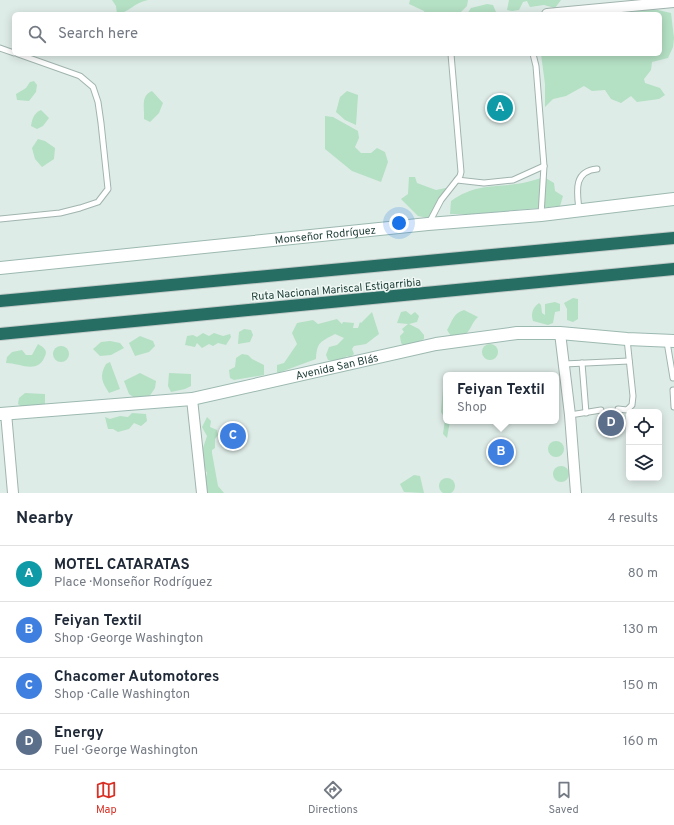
<!DOCTYPE html>
<meta charset="utf-8">
<style>
:root{--surface:#fff;--page:#f2f2f3;--text:#1f2937;--muted:#747a83;--line:#e0e1e3;--accent:#d93025}
body{margin:0;font-family:Overpass,sans-serif;background:var(--page);color:var(--text)}
.controls{position:absolute;right:12px;bottom:12px;display:grid;overflow:hidden;border-radius:6px;box-shadow:0 2px 10px #0003}
.controls button{width:36px;height:36px;display:grid;place-items:center;padding:0;border:0;border-bottom:1px solid var(--line);background:var(--surface);color:var(--text);font:20px sans-serif}
.you{position:absolute;left:399px;top:223px;width:14px;height:14px;margin:-10px;border:3px solid #fff;border-radius:50%;background:#1a73e8;box-shadow:0 0 0 6px #1a73e833}
.badge{display:grid;place-items:center;width:26px;height:26px;border-radius:50%;background:var(--accent);color:#fff;font-size:13px;font-weight:700}
.pin{position:absolute;translate:-50% -50%;border:2px solid #fff;box-shadow:0 1px 4px #0006}
.popup{position:absolute;left:443px;top:372px;width:116px;height:52px;box-sizing:border-box;display:grid;place-content:center;border-radius:6px;background:var(--surface);filter:drop-shadow(0 1px 3px #0005);font-size:13px;white-space:nowrap;color:var(--muted)}
.popup b{font-size:15px;color:var(--text)}
.popup::after{content:'';position:absolute;left:50%;top:100%;margin-left:-8px;border:8px solid transparent;border-top-color:var(--surface)}
.list{margin:0;padding:0;list-style:none}
h2{display:flex;justify-content:space-between;align-items:center;height:52px;margin:0;padding:0 16px;font-size:17px}
h2 small{font-size:13px;font-weight:400;color:var(--muted)}
.list li{display:grid;grid-template-columns:26px 1fr auto;gap:12px;align-items:center;box-sizing:border-box;height:56px;padding:0 16px;border-top:1px solid var(--line)}
.list b{display:block;font-size:15px;white-space:nowrap}
.list p{margin:0;font-size:13px;white-space:nowrap;color:var(--muted)}
.list em{font-size:13px;font-style:normal;color:var(--muted)}
.icon{flex:none;width:22px;height:22px;fill:none;stroke:currentColor;stroke-width:2;stroke-linecap:round;stroke-linejoin:round}
.map{position:relative;flex:none;width:674px;height:493px;overflow:hidden}
.search{position:absolute;background:var(--surface);box-shadow:0 2px 10px #0003;left:12px;right:12px;top:12px;height:44px;display:flex;align-items:center;gap:10px;box-sizing:border-box;padding:0 14px;border-radius:6px;color:var(--muted);font-size:15px}
.sheet{height:276px;background:var(--surface)}
nav{display:flex;justify-content:space-around;align-items:center;box-sizing:border-box;height:56px;border-top:1px solid var(--line);background:var(--surface);font-size:11px;color:var(--muted)}
nav a{display:grid;justify-items:center;gap:2px}
nav .on{color:var(--accent)}
.map>svg:first-child{display:block}
.green{fill:#b4e0c4}
.lines{fill:none;stroke-linecap:round;stroke-linejoin:round}
.lane-casing{stroke:#a1b4af;stroke-width:7}
.street-casing{stroke:#a1b4af;stroke-width:12}
.secondary-casing{stroke:#9cb9b1;stroke-width:14}
.highway-casing{stroke:#c0c9c7;stroke-width:14}
.lane{stroke:#fff;stroke-width:5}
.street{stroke:#fff;stroke-width:10}
.secondary{stroke:#fff;stroke-width:12}
.highway{stroke:#266d64;stroke-width:12}
.labels{text-anchor:middle;stroke-width:3;stroke-linejoin:round;paint-order:stroke}
.street-label{font-size:11px;fill:#1e3d37;stroke:#eff8f4}
</style>
<div class="map">
<svg width="674" height="493" viewBox="0 0 674 493">
<rect width="100%" height="100%" fill="#deece7"/>
<g class="green">
<path d="M112,0H148C135,2 128,13 117,14L116,6Z"/>
<path d="M410,0H468L467,6L459,14H425L424,11L409,4Z"/>
<path d="M509,0H561L555,8L544,5L530,7L527,1L523,2L519,10L512,11L507,10Z"/>
<path d="M487,4L493,5L496,12L492,14H467L471,8Z"/>
<path d="M649,8L671,13L674,38L673,47L668,58L652,62L651,70L644,79L645,83L660,88L665,95L659,99L637,102L631,96L621,103L611,99L605,90L592,91L584,86L566,96L553,99L545,107V84L541,54H660V14H618C629,10 637,13 649,8Z"/>
<path d="M34,81L37,85L36,92L29,101L17,100L16,94L26,88L30,82Z"/>
<path d="M152,91L163,103L159,113L150,122L144,119C145,108 140,96 152,91Z"/>
<path d="M347,91L358,95L356,125L345,120L336,112L340,97Z"/>
<path d="M41,110L49,118L43,126L37,129L31,126C32,119 34,113 41,110Z"/>
<path d="M325,116L333,117L358,131L359,138L355,147L361,153H371L377,148L385,152L388,162L381,182L352,171L325,149Z"/>
<path d="M38,139L45,141L55,148L54,159L42,167L35,159L32,148Z"/>
<path d="M409,177H415L417,183L436,190L446,188L451,190L428,218L418,216L401,199L408,194Z"/>
<path d="M544,177L554,183L555,191L563,196L560,206L474,214H450L451,201C473,185 490,187 516,184C525,183 535,180 544,177Z"/>
<path d="M573,298L578,299V319L573,322L567,320V309L564,303Z"/>
<path d="M555,302L560,304V311L555,312L553,323L548,325L533,321C531,314 532,308 539,303L541,305L542,313L545,315V304Z"/>
<path d="M464,310L478,317C472,322 471,330 465,335L451,336L447,330C452,322 453,313 464,310Z"/>
<path d="M406,311L411,315L415,312L419,316L417,322L409,324L419,329L424,335V339L405,347L401,343L400,336L404,332L402,329L408,324L397,323L401,312Z"/>
<path d="M372,312L379,334L366,344L354,346L352,349L354,354L350,357L347,356C342,361 335,362 328,360L326,355L329,347L337,345L344,338L335,334C320,342 317,342 316,359L278,373L277,372V365L284,363L297,344L292,333L297,323L313,320L318,324L337,319L342,324L343,322L354,323L353,328H358L360,322L361,323Z"/>
<path d="M244,329L251,330L253,335L250,342L238,344L239,332Z"/>
<path d="M203,333L209,336L214,333L223,336L230,334L231,337L226,345L218,343L213,346L209,344L202,348L197,343L195,347L185,345L187,336L193,335L197,337Z"/>
<path d="M140,336L153,341L155,346L149,352L135,356L129,343Z"/>
<path d="M110,341L120,343L124,348L111,355L100,356L93,349L101,342Z"/>
<path d="M38,344C43,347 48,350 45,356C38,375 20,363 6,363L7,357L12,352L22,350L26,355H32Z"/>
<circle cx="490" cy="352" r="8"/>
<circle cx="61" cy="354" r="8"/>
<path d="M242,354L248,355L252,359L264,365V375L234,380L230,378L229,370L235,367L236,358Z"/>
<path d="M110,362L120,389L109,393C102,382 99,376 106,364Z"/>
<path d="M140,373L156,381L155,388L149,397L136,399L129,394L124,381Z"/>
<path d="M169,373L191,374V386L185,389L171,392L168,386Z"/>
<path d="M443,387H446V421H450L447,438L443,434L445,419L441,412Z"/>
<path d="M25,393L45,394V406L22,407L18,404L19,398Z"/>
<path d="M132,413L146,414L147,421L141,426L134,423L129,429L118,432L113,429H108L105,417L110,419L120,416L128,417Z"/>
<path d="M207,417L211,421L210,427L217,430L218,435L215,439V448L212,450V453L218,486L224,493H206L204,485L207,473L203,464L202,451L207,436L202,427Z"/>
<circle cx="556" cy="449" r="8"/>
<circle cx="561" cy="474" r="8"/>
<path d="M414,475L420,476L424,493L404,492L400,484Z"/>
<circle cx="447" cy="486" r="8"/>
</g>
<g class="lines">
<defs>
<g id="lane">
<path d="M0,48L14,53"/>
<path d="M533,54L536,66L544,166L541,215"/>
<path d="M457,180L484,183L513,180L544,166"/>
<path d="M579,210C577,192 573,171 597,169"/>
<path d="M0,219L60,213L80,208L98,202L108,189L101,123L98,102L93,87L80,76L18,54"/>
<path d="M429,223L441,200L460,176L461,172L451,54"/>
<path d="M667,342L673,378"/>
<path d="M582,363L586,413"/>
<path d="M564,364L629,361"/>
<path d="M673,390L674,407"/>
<path d="M618,409L627,410L632,405L633,396L627,339"/>
<path d="M570,415L601,410"/>
</g>
<g id="street">
<path d="M547,14L674,2"/>
<path d="M560,333L570,415L576,493"/>
<path d="M192,399L202,493"/>
<path d="M6,413L13,493"/>
</g>
<g id="secondary">
<path id="s1" d="M0,268L428,224L541,215L674,199"/>
<path id="s2" d="M0,414L192,399L436,344L517,333H560L627,339L674,341"/>
</g>
<g id="highway">
<path d="M0,301L674,238"/>
<path d="M0,334L674,269"/>
</g>
</defs>
<use href="#lane" class="lane-casing"/>
<use href="#street" class="street-casing"/>
<use href="#secondary" class="secondary-casing"/>
<use href="#highway" class="highway-casing"/>
<use href="#lane" class="lane"/>
<use href="#street" class="street"/>
<use href="#secondary" class="secondary"/>
<use href="#highway" class="highway"/>
</g>
<g class="labels">
<g class="street-label">
<text dy="4" stroke="none"><textPath href="#s1" startOffset="327">Monseñor Rodríguez</textPath></text>
<text transform="translate(336 289) rotate(-5)" y="4">Ruta Nacional Mariscal Estigarribia</text>
<text dy="4" stroke="none"><textPath href="#s2" startOffset="341">Avenida San Blás</textPath></text>
</g>
</g>
</svg>
<div class="controls">
<button><svg class="icon" aria-label="locate" viewBox="0 0 24 24"><circle cx="12" cy="12" r="6"/><path d="M12 2v4M12 18v4M2 12h4M18 12h4"/></svg></button>
<button><svg class="icon" aria-label="layers" viewBox="0 0 24 24"><path d="M12 4l9 5-9 5-9-5zM3 14l9 5 9-5"/></svg></button>
</div>
<div class="you"></div>
<div class="pin badge" style="left:500px;top:108px;background:#0f9aa8">A</div>
<div class="pin badge" style="left:501px;top:452px;background:#3f7fe0">B</div>
<div class="popup"><b>Feiyan Textil</b>Shop</div>
<div class="pin badge" style="left:233px;top:436px;background:#3f7fe0">C</div>
<div class="pin badge" style="left:611px;top:423px;background:#5c6f8a">D</div>
<div class="search"><svg class="icon" aria-label="search" viewBox="0 0 24 24"><circle cx="10" cy="10" r="6"/><path d="M15 15l6 6"/></svg>Search here</div>
</div>
<section class="sheet">
<h2>Nearby<small>4 results</small></h2>
<ul class="list">
<li><span class="badge" style="background:#0f9aa8">A</span><div><b>MOTEL CATARATAS</b><p>Place · Monseñor Rodríguez</p></div><em>80 m</em></li>
<li><span class="badge" style="background:#3f7fe0">B</span><div><b>Feiyan Textil</b><p>Shop · George Washington</p></div><em>130 m</em></li>
<li><span class="badge" style="background:#3f7fe0">C</span><div><b>Chacomer Automotores</b><p>Shop · Calle Washington</p></div><em>150 m</em></li>
<li><span class="badge" style="background:#5c6f8a">D</span><div><b>Energy</b><p>Fuel · George Washington</p></div><em>160 m</em></li>
</ul>
</section>
<nav>
<a class="on"><svg class="icon" aria-label="map" viewBox="0 0 24 24"><path d="M3 6l6-2 6 2 6-2v14l-6 2-6-2-6 2zM9 4v14M15 6v14"/></svg>Map</a>
<a><svg class="icon" aria-label="directions" viewBox="0 0 24 24"><path d="M12 3l9 9-9 9-9-9zM9 14v-3h6M13 9l2 2-2 2"/></svg>Directions</a>
<a><svg class="icon" aria-label="saved" viewBox="0 0 24 24"><path d="M7 4h10v16l-5-4-5 4z"/></svg>Saved</a>
</nav>
